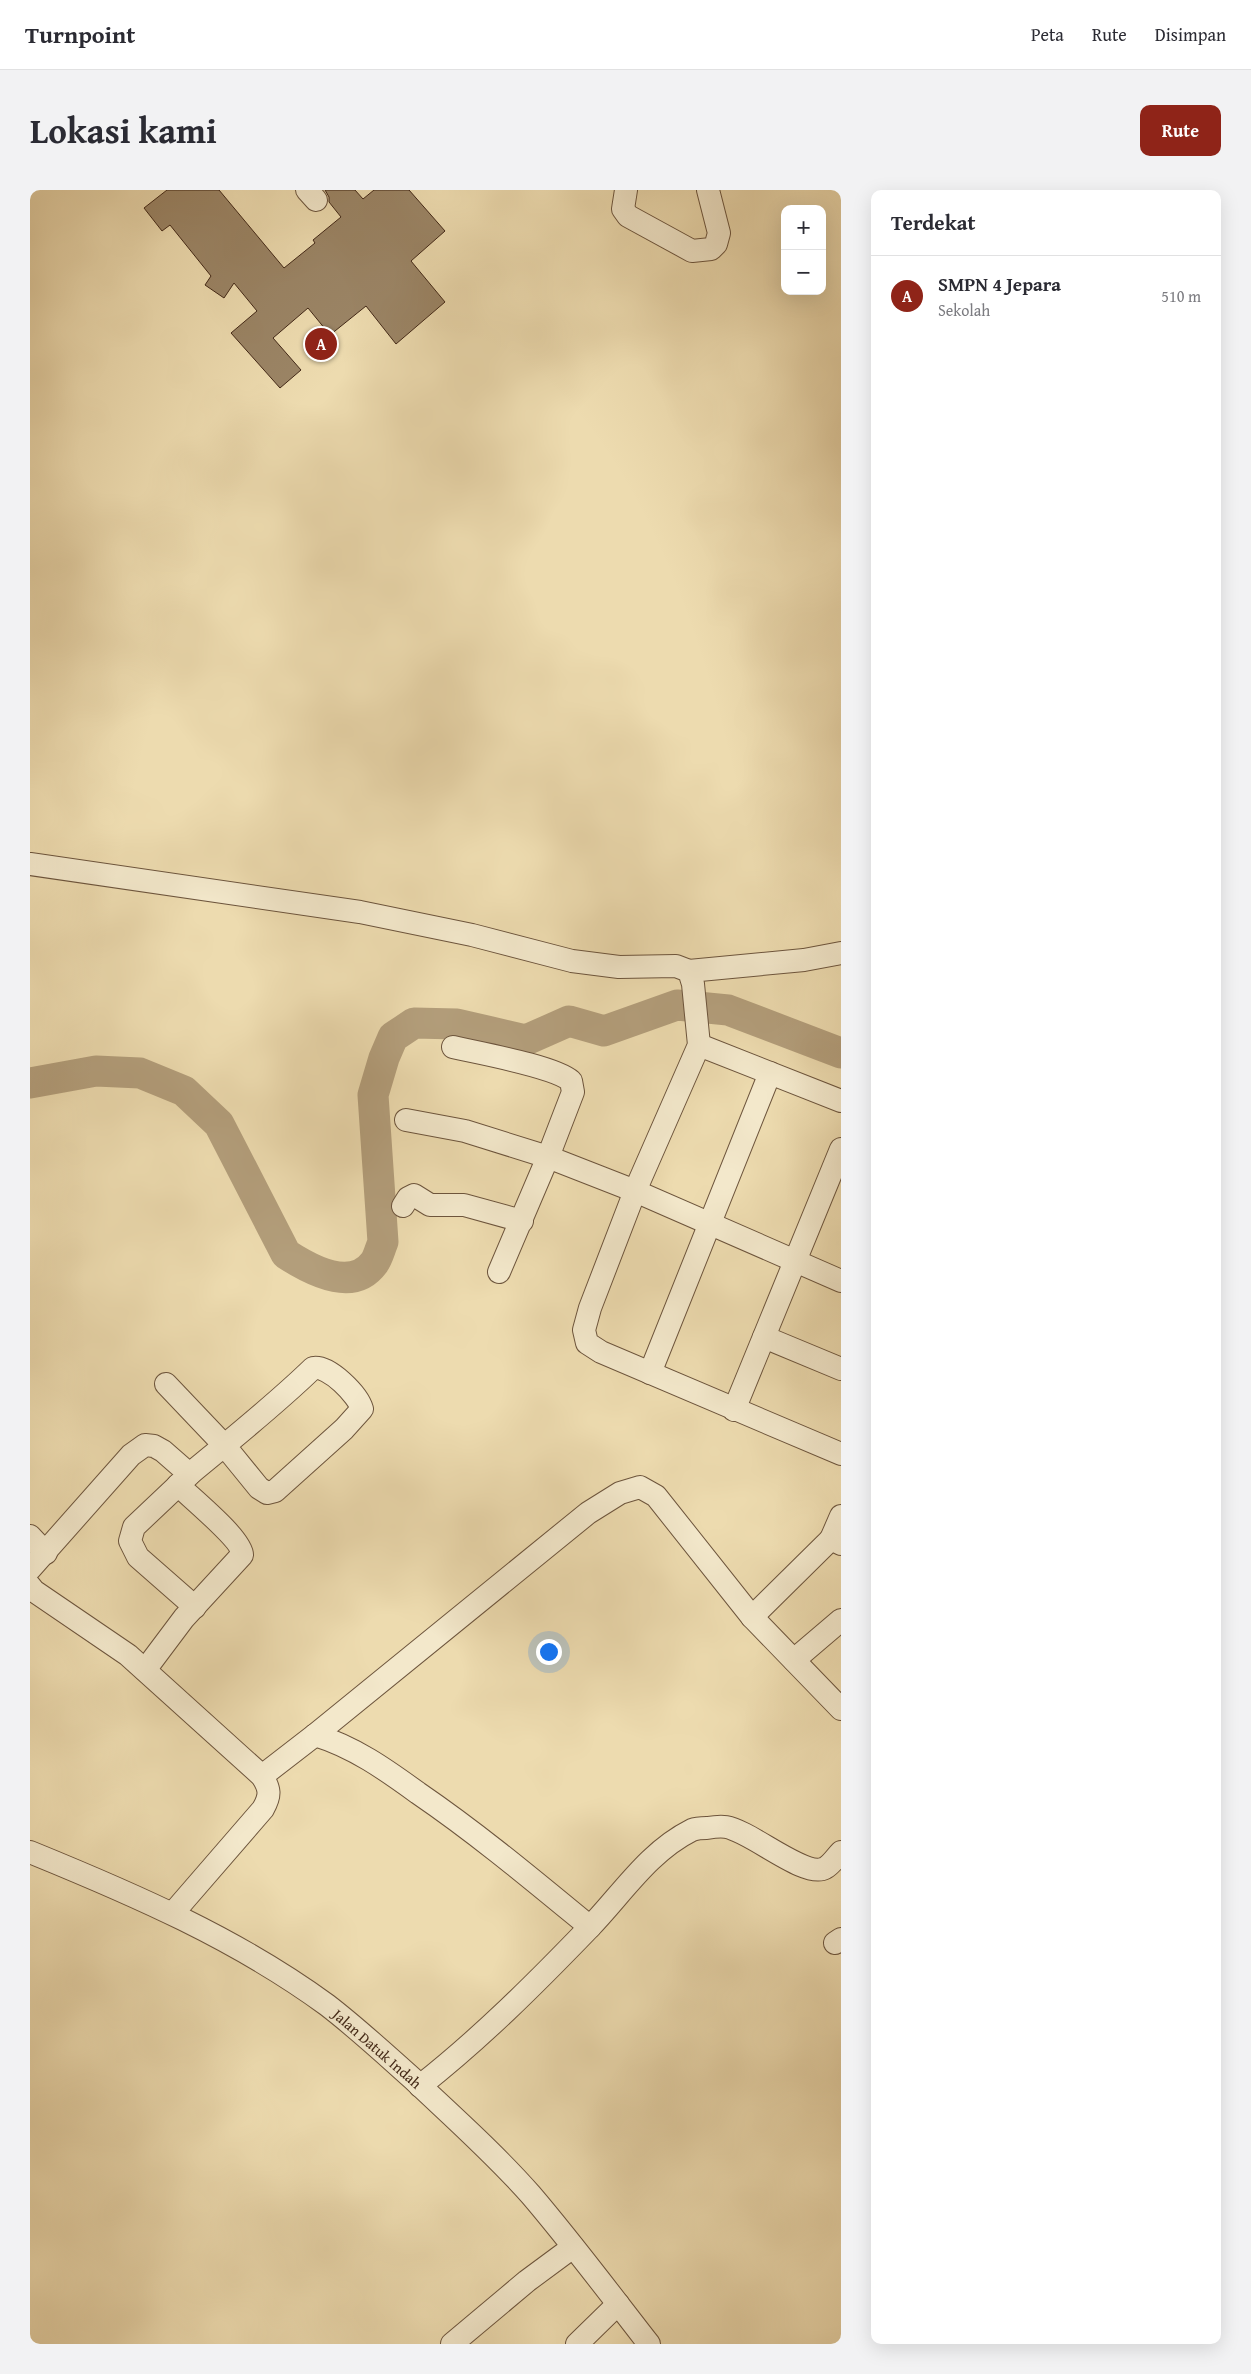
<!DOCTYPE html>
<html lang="id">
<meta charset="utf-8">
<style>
:root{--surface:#fff;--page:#f2f2f3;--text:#2b2b33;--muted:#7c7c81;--line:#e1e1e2;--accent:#8f2418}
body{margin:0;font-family:"Gentium Book Plus",serif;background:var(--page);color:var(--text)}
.controls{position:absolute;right:15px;top:15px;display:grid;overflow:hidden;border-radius:10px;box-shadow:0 5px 20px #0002}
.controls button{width:45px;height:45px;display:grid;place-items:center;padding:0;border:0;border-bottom:1px solid var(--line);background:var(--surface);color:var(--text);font:25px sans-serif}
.you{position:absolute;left:518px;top:1461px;width:18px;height:18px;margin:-12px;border:4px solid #fff;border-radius:50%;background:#1a73e8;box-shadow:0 0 0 8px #1a73e833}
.badge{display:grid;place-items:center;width:32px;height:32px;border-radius:50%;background:var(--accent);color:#fff;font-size:16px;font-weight:700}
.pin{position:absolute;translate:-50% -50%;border:2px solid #fff;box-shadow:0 1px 5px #0006}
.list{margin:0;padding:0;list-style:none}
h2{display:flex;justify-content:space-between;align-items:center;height:65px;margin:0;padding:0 20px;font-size:21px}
h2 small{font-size:16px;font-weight:400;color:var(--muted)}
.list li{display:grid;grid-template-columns:32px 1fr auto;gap:15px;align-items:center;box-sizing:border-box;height:80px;padding:0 20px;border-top:1px solid var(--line)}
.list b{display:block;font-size:19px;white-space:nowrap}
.list p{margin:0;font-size:16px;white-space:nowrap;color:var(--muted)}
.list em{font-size:16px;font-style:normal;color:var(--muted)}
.map{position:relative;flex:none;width:811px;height:2154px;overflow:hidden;border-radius:10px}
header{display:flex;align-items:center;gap:30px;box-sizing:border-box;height:70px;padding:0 25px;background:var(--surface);border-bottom:1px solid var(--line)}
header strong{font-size:24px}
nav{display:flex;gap:28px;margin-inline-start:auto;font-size:18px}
.intro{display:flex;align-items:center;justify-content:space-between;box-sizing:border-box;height:120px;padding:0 30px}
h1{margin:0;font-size:35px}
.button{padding:12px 22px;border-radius:10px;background:var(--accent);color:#fff;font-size:18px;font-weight:700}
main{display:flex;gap:30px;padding:0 30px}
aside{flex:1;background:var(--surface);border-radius:10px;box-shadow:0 5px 20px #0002}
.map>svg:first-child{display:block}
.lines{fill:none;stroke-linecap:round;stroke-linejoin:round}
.river{stroke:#b39e7b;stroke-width:31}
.building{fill:#9b8566;stroke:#422817}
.minor-casing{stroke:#6d553d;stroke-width:24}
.minor{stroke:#f3e8cb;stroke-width:22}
.labels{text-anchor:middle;stroke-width:4;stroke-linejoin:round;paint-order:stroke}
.street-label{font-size:15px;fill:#422817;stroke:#f3e8cb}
</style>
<header>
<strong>Turnpoint</strong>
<nav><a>Peta</a><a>Rute</a><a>Disimpan</a></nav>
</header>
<div class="intro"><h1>Lokasi kami</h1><a class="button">Rute</a></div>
<main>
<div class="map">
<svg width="811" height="2154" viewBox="0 0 811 2154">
<rect width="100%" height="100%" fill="#eddbaf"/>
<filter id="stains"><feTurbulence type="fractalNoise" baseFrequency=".004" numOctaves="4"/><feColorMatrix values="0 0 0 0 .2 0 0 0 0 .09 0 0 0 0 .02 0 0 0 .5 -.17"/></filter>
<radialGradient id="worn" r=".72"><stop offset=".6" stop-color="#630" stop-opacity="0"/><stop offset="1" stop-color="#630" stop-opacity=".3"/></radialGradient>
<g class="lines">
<path class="river" d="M0,893L66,881L110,883L154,901L189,934L256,1064C279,1079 322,1103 344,1073C348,1068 350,1059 353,1052L343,905L354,868L363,847L384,833L427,834L496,850L539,831L574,841L647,815L698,820L811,863"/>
</g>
<path class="building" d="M137,0H189L254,78L285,53L283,50L311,27L299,12V7L295,0H325L333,9L344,0H379L415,41L381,71L415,112L366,154L336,116L300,145L278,118L243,148L271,180L250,198L201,143L227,121L204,93L194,108L175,95L181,86L140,35L132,41L114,18Z"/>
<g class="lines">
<defs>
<g id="minor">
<path d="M277,0L286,10"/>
<path d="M596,0L593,19L598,26L662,61L681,59L686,54L689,43L678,0"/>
<path d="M0,674L330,722L442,745L542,771L589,777L646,776L659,781L663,794L669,855L605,1001L560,1118L554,1140L557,1153L571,1162L811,1264"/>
<path d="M659,781L774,770L811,763"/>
<path d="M669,855L811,911"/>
<path d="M423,857C448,863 524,876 541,891L543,902L518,967L605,1001L811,1091"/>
<path d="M376,930L435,941L518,967L469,1082"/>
<path d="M373,1016L378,1008L384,1005L400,1015H434L492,1031"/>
<path d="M734,1147L811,1179"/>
<path d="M620,1183L740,883"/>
<path d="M704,1220L811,959"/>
<path d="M159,1285L104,1337L100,1351L108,1367L165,1417"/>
<path d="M811,1326L801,1349L811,1354"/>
<path d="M0,1346L16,1363"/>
<path d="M0,1379L101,1265L115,1255L124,1256L133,1261L157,1282L161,1283C202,1249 245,1215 283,1178C299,1175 328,1205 332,1219L314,1239L245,1301L237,1303L229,1298L194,1255L136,1194"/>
<path d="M0,1396L4,1401L98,1465L232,1586C240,1599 241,1605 233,1619L143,1723"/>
<path d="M722,1427L801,1349"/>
<path d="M764,1470L811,1430"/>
<path d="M115,1480L154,1428L212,1365C213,1350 160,1307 148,1295"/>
<path d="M285,1545C324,1557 355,1579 388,1603C448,1644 504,1691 560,1737"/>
<path d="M232,1586L285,1545L558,1323L590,1303L610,1297L626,1306L722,1427L811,1519"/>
<path d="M0,1662C103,1704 207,1749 297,1815C327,1838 355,1864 383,1889C423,1927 465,1964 501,2005C542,2053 580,2104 619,2154"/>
<path d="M805,1753L811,1749"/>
<path d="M390,1896C451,1848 505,1794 559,1738C592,1704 618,1662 662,1640C667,1638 672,1638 677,1638C683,1637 690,1636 696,1637C721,1641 775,1689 795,1678C801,1675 806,1667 811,1662"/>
<path d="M422,2154L497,2091L543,2057"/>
<path d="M547,2154L588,2114"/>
</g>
</defs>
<use href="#minor" class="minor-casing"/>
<use href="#minor" class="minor"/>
</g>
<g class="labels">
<g class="street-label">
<text transform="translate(347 1859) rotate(41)" y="5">Jalan Datuk Indah</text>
</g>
</g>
<rect width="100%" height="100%" filter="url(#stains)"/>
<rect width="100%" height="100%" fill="url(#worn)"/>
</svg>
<div class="controls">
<button>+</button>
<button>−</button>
</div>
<div class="you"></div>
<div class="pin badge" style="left:291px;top:154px">A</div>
</div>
<aside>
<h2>Terdekat<small></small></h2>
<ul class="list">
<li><span class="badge">A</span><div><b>SMPN 4 Jepara</b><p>Sekolah</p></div><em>510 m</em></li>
</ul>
</aside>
</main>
